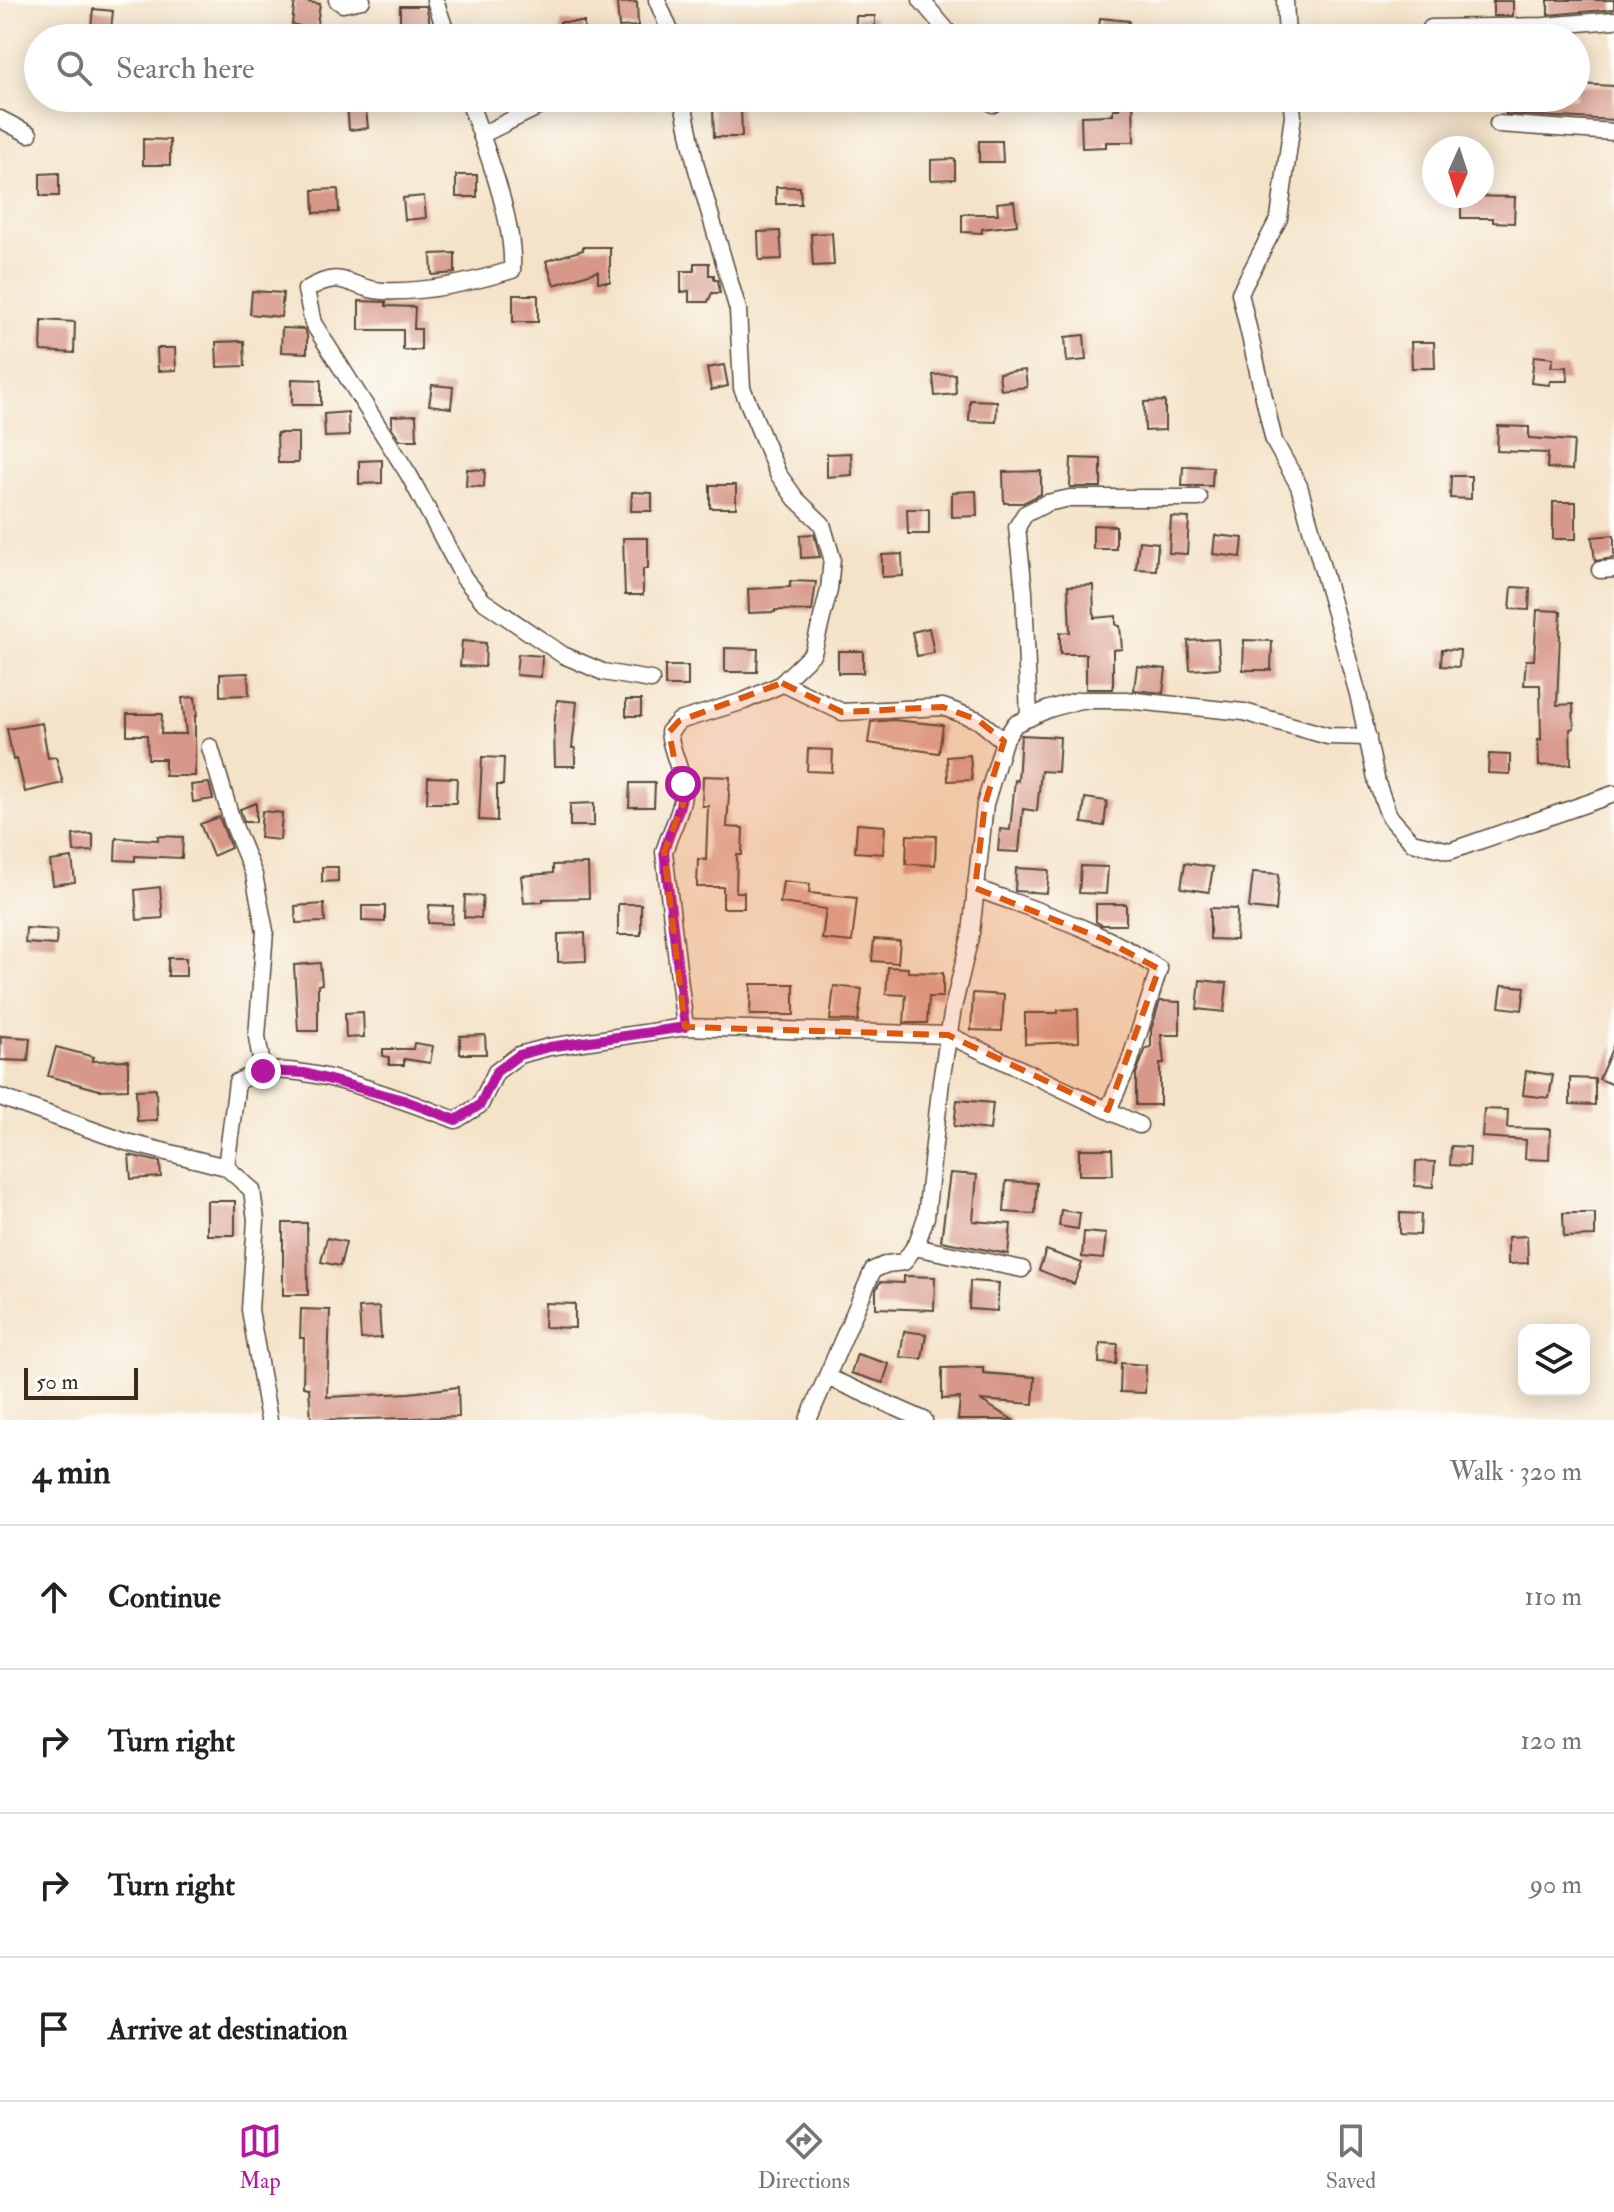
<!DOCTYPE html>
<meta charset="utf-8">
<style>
:root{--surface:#fff;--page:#f2f2f2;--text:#222;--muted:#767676;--line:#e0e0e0;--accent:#b5179e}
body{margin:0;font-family:"IM FELL Double Pica",serif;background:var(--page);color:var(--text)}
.controls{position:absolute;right:24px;bottom:24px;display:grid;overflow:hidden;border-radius:16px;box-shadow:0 4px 20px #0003}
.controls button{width:72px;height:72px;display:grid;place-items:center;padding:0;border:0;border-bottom:2px solid var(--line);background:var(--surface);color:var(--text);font:40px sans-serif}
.compass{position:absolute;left:1422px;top:136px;width:72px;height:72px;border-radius:50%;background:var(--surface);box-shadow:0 4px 20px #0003;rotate:183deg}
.scale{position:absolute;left:24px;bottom:20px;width:114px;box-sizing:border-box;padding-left:8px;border:4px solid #3b2a1e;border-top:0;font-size:22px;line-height:28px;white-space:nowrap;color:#3b2a1e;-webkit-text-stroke:6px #fdfcf7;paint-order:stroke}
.stop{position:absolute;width:24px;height:24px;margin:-18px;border:6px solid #b5179e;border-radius:50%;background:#fff}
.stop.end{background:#b5179e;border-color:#fff;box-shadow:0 2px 8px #0008}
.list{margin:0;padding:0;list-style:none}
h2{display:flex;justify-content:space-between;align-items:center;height:104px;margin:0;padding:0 32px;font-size:34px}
h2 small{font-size:26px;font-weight:400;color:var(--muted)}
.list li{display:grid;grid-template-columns:52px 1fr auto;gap:24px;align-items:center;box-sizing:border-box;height:144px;padding:0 32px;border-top:2px solid var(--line)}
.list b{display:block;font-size:30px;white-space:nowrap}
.list em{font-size:26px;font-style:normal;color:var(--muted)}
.icon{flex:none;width:44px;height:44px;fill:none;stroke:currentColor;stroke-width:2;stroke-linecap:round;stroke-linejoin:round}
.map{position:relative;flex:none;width:1614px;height:1420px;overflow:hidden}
.search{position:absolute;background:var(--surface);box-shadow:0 4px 20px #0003;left:24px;right:24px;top:24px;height:88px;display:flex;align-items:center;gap:20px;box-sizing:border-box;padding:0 28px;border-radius:44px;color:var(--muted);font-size:30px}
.sheet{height:680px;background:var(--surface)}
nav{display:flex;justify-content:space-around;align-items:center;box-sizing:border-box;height:112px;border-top:2px solid var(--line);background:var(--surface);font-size:22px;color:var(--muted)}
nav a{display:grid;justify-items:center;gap:4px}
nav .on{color:var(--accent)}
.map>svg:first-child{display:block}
.building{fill:#d79889}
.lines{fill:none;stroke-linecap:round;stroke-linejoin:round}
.street-casing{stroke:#574638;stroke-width:19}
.street{stroke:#fff;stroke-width:16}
.route{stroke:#b5179e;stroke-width:10}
.marked{fill:#df570d;fill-opacity:0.2;stroke:#df570d;stroke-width:6;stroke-dasharray:16 10;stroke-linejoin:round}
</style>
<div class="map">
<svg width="1614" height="1420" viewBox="0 0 1614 1420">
<rect width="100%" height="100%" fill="#fdfcf7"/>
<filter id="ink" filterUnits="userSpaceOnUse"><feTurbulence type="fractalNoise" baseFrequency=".0125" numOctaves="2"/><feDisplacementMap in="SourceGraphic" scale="16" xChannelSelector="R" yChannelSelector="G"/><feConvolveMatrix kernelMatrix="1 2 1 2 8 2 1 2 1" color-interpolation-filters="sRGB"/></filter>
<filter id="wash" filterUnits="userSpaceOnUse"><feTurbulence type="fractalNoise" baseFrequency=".006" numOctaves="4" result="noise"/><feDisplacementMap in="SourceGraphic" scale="32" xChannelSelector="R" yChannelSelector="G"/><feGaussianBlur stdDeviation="1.8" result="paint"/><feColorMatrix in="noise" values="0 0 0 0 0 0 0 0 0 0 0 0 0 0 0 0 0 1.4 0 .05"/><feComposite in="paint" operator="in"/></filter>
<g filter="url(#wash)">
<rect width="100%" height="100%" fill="#f4e3c9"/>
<g id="blocks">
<g class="building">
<path d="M295,0L320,4L315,38H301L300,26L292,24Z"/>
<path d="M1548,0H1614V9L1548,15Z"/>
<rect x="1493" y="1" width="20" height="15"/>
<path d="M637,2L638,26L619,27L617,3Z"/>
<path d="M400,6H426L429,18V38H400Z"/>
<path d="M93,9L113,11L111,29L91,27Z"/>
<path d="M856,16H875V37H855Z"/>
<path d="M1100,18L1129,21L1127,38H1098Z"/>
<rect x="560" y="22" width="24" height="16"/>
<path d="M1576,84L1614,86V120L1506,114L1507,98H1576Z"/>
<path d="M1118,98H1133L1134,142H1106V147L1082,148L1081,116L1113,115V109H1119Z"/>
<path d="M365,100L368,128L349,130L347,102Z"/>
<path d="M741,106L742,137H714L713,107Z"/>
<path d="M143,139L170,140V165H143Z"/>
<path d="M979,141H1002L1003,162H979Z"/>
<path d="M955,159V179L931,180V160Z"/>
<path d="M59,173V196H40V174Z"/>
<rect x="456" y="175" width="21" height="22"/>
<path d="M776,187H800L801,204H776Z"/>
<path d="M338,189L339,212L314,213L313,190Z"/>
<path d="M424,196L426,218L405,220L403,198Z"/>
<path d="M1461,196L1515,197L1514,223L1493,222V218H1461Z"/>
<path d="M1014,201L1017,225L982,229V233L962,232V214H998L997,203Z"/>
<path d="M780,231L782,259L759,260L758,232Z"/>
<path d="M832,233L834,265L813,266L811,234Z"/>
<path d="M583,247H610V282H598V271L554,285L546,261L583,250Z"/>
<path d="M455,253V273L432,275L431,254Z"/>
<path d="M694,263H709V275H714V280H718L720,293H712L708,302H689V291L681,292V271H694Z"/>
<path d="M252,291L283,293L281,317L250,314Z"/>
<rect x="513" y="295" width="25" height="27"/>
<path d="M359,301L386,302V306L415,307L414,329H421V350H403V330H359Z"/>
<path d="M42,320L75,322L74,353L41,351Z"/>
<path d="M282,328L304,329L307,335V353L281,352Z"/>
<path d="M1084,335L1086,360L1067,362L1065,337Z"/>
<path d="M244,341L245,366L217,367L216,342Z"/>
<path d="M1411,342H1434L1435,368H1412Z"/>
<path d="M157,348H175L176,370L158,371Z"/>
<path d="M1534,356L1553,358L1551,367H1567L1568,381H1550L1549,385L1531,383Z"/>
<path d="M724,365L728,386L711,390L707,368Z"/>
<path d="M1025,370L1027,387L1001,390L999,373Z"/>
<path d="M955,374L956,394L935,396L933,375Z"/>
<path d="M292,379L321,380V405H292Z"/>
<path d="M432,385L453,387L451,408L429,405Z"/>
<path d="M970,400L997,401L996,422L969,421Z"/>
<path d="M1165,401V430L1145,431L1144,402Z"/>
<path d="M348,412L349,436L325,437L324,414Z"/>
<path d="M416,415L417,440H400L392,428V416Z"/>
<path d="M1498,426L1529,427V438L1574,441L1572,470L1547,468L1548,453L1497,451Z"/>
<path d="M277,433H298V463H278Z"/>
<path d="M851,453L852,475L827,477V454Z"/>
<path d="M1071,458L1101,459V487H1070Z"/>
<path d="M382,460V483L359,484V461Z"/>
<path d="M1183,466L1213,467L1212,486H1182Z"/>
<path d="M467,469L485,470L484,487L466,486Z"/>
<path d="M1041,471V494L1023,503H1004L1003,472Z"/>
<path d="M1451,476H1471V499L1450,498Z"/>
<rect x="710" y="485" width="26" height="23"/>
<path d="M976,491L977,516L952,517V492Z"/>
<path d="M632,492L652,493V511H631Z"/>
<rect x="1553" y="502" width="23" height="37"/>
<path d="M907,509H929V534H908Z"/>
<path d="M1171,517L1189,518L1187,554L1169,553Z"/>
<path d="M1093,525L1116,526V549H1093Z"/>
<path d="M814,534L820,557L801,558L800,535Z"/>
<path d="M1215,535L1243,538L1241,557L1213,554Z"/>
<path d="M1614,535V558L1595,561L1592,537Z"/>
<path d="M623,538H648V569H643V595H625Z"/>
<path d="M1139,541L1158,543L1156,570L1136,569Z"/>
<path d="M902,554L903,576L882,577V555Z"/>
<path d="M790,581L816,582L812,611L775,610V612L749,613L748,589L790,587Z"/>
<path d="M1093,585L1094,618L1116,616V625L1120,626L1122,649L1113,650V689H1086V654H1060V633L1070,632L1068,586Z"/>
<path d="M1512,587L1530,588L1529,610L1510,609Z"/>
<path d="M1537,610L1561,611L1557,705L1573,704L1574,728L1570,729L1571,764L1539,766L1538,740H1541L1540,685H1524L1526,660H1534Z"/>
<path d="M929,628L934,653L917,656L912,632Z"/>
<path d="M1218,639L1220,668L1190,670L1188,641Z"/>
<path d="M1244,640L1272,641L1271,670H1243Z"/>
<path d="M462,641L486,643L485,667L460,666Z"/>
<path d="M725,648L758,649L757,672H725Z"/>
<path d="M1442,649L1460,650L1459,667L1441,666Z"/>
<rect x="838" y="651" width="25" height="22"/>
<path d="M518,654L542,656L541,677L516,675Z"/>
<rect x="665" y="666" width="23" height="20"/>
<path d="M1137,666L1166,669L1163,693L1134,690Z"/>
<path d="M248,673L249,695L220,696V674Z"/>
<path d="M195,697L197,716H195V776H165V759H148L147,735H127V714H162L161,734H186L182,698Z"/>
<path d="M557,700L577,702L572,748H575V766H555L554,726Z"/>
<rect x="626" y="700" width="15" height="16"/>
<path d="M893,720L943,725L939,753L868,743L871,722Z"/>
<path d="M42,723L48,758L56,757L63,783L25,792L17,759L13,760L7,729Z"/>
<path d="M1021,735L1060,737L1058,772L1041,771L1037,811L1023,809L1019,852L998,851L1000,829L1010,830L1015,780L1018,781Z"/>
<path d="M808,749L833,750L832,772L807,771Z"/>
<path d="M1489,754L1510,755V774L1488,773Z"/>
<path d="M970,755L972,780L948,781L947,757Z"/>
<path d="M482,757L504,758L503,785H497V821L479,820Z"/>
<path d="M703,776L730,777L727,827L743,828L742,855H737L736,892H744V908H723V887H697L698,859L706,860L708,806H702Z"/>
<path d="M428,777L457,778L456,803H427Z"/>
<path d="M209,783L213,799L193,802L191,785Z"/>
<path d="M630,783H655L654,807H629Z"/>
<path d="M1085,798L1107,801L1104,826L1082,823Z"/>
<path d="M256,803V822H244L240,809Z"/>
<path d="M594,803V826H570V804Z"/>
<path d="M262,811L282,813L280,840L260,838Z"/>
<path d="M219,817L231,848L213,856L200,824Z"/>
<path d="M857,824L885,826L883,854L855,852Z"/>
<path d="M93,834V851L74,852L73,835Z"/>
<path d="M907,835L936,836L935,865L906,864Z"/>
<path d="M158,836L183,837L182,858L135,856V861L115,860L116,838L158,840Z"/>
<path d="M72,858L75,882L53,885L50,861Z"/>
<path d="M1185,863L1213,867L1209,892L1181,888Z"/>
<path d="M588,864L589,898L543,899V902L524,903L521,876L553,873V865Z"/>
<path d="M1081,866L1108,867L1106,894L1079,893Z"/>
<path d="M322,867H338V881L322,882Z"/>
<path d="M1016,868L1049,870L1047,893L1015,891Z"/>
<path d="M1253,872L1279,874L1276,911L1249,908Z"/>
<path d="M783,881L810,884L809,893L857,898L852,942L822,939L826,909L780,903Z"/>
<path d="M160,887L163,918L137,920L135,890Z"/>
<path d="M465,895L483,896L481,918L464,917Z"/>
<path d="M324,904L325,922L296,923L295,906Z"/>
<rect x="618" y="904" width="23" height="31"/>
<path d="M1096,904H1126V925H1102L1096,922Z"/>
<path d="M429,905L453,906L452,924L428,923Z"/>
<path d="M362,906H385V922L362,921Z"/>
<path d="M1210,908L1237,909L1236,940L1210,939Z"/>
<path d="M26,928L57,930L56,945L25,943Z"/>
<path d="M585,933L586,961L558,962V934Z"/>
<path d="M874,939L900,941L898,963L872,961Z"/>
<rect x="168" y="958" width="18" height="18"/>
<path d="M320,963L322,984L318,985V1031H298L294,965Z"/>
<path d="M888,967L908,968V972L943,973V997H929L927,1023H904L906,995L886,994Z"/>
<path d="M1200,980L1227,983L1224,1012L1197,1009Z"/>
<path d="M751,984H794V1015H750Z"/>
<path d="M1502,985L1525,987L1522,1010L1499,1007Z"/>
<path d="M834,986L862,989L858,1021L830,1020Z"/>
<path d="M973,993L1004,995L1002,1031L971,1030Z"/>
<path d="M1160,1001L1180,1002V1035H1161L1164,1063H1160V1105H1136V1074L1146,1048L1151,1047V1030Z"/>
<path d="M1078,1009L1079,1042L1025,1044V1013H1058V1010Z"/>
<path d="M363,1012L364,1037L346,1038L345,1013Z"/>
<path d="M485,1035L486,1054H460V1036Z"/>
<path d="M1,1036L30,1038L28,1061L0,1060Z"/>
<path d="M414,1043L433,1046L430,1063L404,1059V1065H389V1057L383,1056V1049H413Z"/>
<path d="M1614,1044V1085L1599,1079Z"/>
<path d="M56,1047L94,1057L92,1061L128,1060V1089L99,1090L48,1076Z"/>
<path d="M1526,1071L1553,1075L1549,1098L1523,1095Z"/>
<path d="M1570,1078L1595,1079V1105L1570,1104Z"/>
<path d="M156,1089L157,1120L137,1121L136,1090Z"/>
<path d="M957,1100L993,1103L990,1130L954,1126Z"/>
<path d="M1484,1109L1508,1110L1507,1128L1550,1129L1549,1160L1525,1159L1526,1140L1482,1137Z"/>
<path d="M1451,1146L1470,1147L1469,1166L1450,1165Z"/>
<path d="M1079,1149H1112L1113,1175H1079Z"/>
<path d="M129,1155L160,1162L161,1177L131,1179Z"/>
<path d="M1416,1161L1435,1162L1433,1187L1415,1186Z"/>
<path d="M950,1173L977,1175L973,1221L1011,1224L1008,1254L941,1241Z"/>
<path d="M1006,1181L1037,1183L1035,1214L1004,1212Z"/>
<rect x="207" y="1201" width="28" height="34"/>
<path d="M1061,1210L1080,1213L1078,1229L1059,1226Z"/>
<path d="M1400,1213L1421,1214L1420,1235L1400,1234Z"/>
<path d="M1563,1213H1595V1236L1564,1237Z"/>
<path d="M283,1223H307L308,1295H283Z"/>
<path d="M1084,1232L1106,1234L1103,1259L1082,1257Z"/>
<path d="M1527,1236L1528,1263L1508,1264V1237Z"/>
<path d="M327,1238L346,1242L340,1266L321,1262Z"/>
<path d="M1046,1250L1082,1263L1074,1284L1039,1270Z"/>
<path d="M904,1276L935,1277L934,1310L876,1308V1290L880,1282L904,1283Z"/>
<path d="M970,1281L999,1283L997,1311L969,1309Z"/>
<path d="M545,1303L575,1304V1328L544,1327Z"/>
<path d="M379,1307L381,1338L361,1339L359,1308Z"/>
<path d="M301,1309L330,1310L327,1397L409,1393L458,1387L459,1417L311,1420L309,1388L303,1387L304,1338H300Z"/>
<path d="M904,1331L926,1334L922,1359L900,1357Z"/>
<path d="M1100,1343L1118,1344L1116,1364L1099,1363Z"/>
<path d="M857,1354L889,1364L883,1383L851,1373Z"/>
<path d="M1121,1363L1146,1365L1145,1393L1120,1392Z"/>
<path d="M983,1367V1373L1035,1377L1033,1404L980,1400L1013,1420H958L960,1398L942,1399V1368Z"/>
</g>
</g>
</g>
<g filter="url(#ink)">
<use href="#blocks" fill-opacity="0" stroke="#574638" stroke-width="2"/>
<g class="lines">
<defs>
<g id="street">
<path d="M337,0L343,4L362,0"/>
<path d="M435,0L448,38"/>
<path d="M657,0L673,38"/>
<path d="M921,0L953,38"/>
<path d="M1285,0L1287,38"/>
<path d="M1431,28L1544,26L1614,20"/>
<path d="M468,98C485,146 515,221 512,270C473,282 424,293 383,291C348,289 344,266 306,290L313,323L409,475L464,578L483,601L563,655L603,672L651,680"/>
<path d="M991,98L993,104"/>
<path d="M1291,98L1293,116L1279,218L1240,293L1274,441L1299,486L1358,694L1377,783L1389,816L1412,842L1450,851L1614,794"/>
<path d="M0,119L29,134"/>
<path d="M1498,124L1614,132"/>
<path d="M481,135L556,98"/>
<path d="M1600,570L1614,569"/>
<path d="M782,683L842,712L943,707L978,720L1004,741L985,804L971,933L953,1008L941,1081L926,1217L917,1243L904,1262L887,1264L873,1270L808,1420"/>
<path d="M1029,718L1024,591L1017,527L1025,514L1047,503L1070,498H1199"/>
<path d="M1004,741L1015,724L1049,709L1080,700H1126L1244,712L1328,736L1368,737"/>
<path d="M210,747L232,821L254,875L265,931L257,1037L263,1071"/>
<path d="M975,888C1036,911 1105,931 1159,969L1129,1064L1108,1110"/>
<path d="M685,1027L948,1035L1139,1125"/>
<path d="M0,1097L126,1142L226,1167L252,1190L256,1220L250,1310L269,1420"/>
<path d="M226,1167L237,1082C246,1078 256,1072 266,1071C318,1066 407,1102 456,1120L480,1105L496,1072L519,1055L549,1047L685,1027L664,852C670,831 685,807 683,786C681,768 671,751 669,732L679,721L744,701L780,685L813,653L829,590L832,558L822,524L796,499L778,474L742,388L738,310L696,166L682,98"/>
<path d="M914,1247L1022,1269"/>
<path d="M827,1377L924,1420"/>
</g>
</defs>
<use href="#street" class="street-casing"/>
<use href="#street" class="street"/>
</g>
</g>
<g class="lines" filter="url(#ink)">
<path class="route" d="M263,1071L305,1073L403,1100L456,1120L480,1105L496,1072L519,1055L549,1047L685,1027L664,852C670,828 683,809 683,784"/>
</g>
<path class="marked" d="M782,683L842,712L943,707L978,720L1004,741L985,804L975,888L1103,939L1159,969L1108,1110L948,1035L685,1027L664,852L683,804L669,732L679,721Z"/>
</svg>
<div class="controls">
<button><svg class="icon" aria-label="layers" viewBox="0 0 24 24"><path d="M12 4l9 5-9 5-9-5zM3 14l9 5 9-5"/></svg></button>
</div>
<svg class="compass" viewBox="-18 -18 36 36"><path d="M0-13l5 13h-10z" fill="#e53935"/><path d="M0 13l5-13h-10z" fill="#767676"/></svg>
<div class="scale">50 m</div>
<div class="stop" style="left:683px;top:784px"></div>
<div class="stop end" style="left:263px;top:1071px"></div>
<div class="search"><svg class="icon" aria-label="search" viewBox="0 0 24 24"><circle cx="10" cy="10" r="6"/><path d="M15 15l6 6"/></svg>Search here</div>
</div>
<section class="sheet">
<h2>4 min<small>Walk · 320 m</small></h2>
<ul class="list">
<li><svg class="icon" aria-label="ahead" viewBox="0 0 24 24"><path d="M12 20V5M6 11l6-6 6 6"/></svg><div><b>Continue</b></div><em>110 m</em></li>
<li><svg class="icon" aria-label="right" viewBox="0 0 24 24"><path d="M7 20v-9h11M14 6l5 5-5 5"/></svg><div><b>Turn right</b></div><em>120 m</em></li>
<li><svg class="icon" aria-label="right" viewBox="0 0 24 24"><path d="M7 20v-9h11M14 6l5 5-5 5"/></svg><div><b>Turn right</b></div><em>90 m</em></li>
<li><svg class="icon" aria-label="arrive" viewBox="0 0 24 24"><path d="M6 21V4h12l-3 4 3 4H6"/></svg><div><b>Arrive at destination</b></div></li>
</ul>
</section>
<nav>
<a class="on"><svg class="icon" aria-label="map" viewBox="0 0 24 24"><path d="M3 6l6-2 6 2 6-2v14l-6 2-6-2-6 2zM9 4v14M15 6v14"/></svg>Map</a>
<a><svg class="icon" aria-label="directions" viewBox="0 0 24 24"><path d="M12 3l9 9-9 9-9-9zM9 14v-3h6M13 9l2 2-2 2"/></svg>Directions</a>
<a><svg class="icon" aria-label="saved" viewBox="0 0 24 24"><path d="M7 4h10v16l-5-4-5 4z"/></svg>Saved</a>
</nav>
